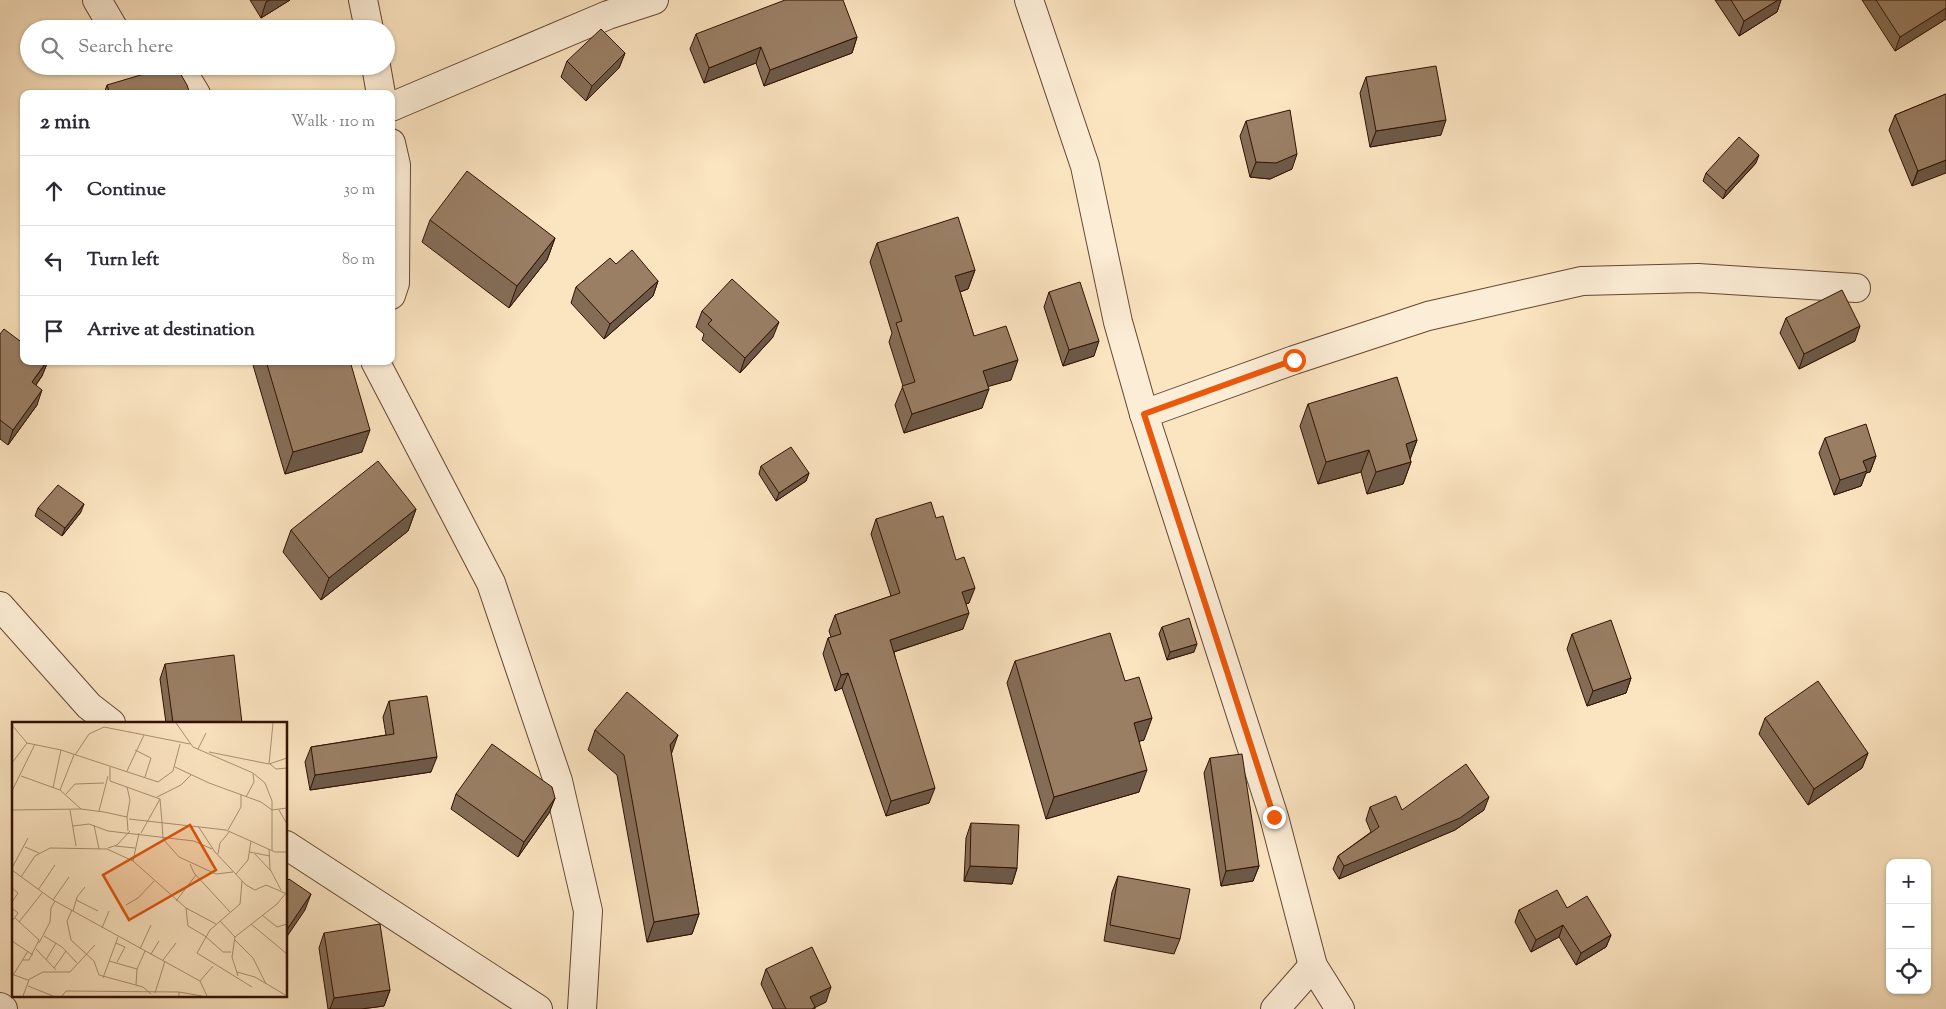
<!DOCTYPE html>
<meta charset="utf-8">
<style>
:root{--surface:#fff;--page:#f2f2f3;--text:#2b2b33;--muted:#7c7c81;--line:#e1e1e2}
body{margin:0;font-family:"Sorts Mill Goudy",serif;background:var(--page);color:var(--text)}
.controls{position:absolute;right:15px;bottom:15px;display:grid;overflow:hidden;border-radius:10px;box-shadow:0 1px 4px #0004}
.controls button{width:45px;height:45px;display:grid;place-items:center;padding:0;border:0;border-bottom:1px solid var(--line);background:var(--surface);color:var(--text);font:25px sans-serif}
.stop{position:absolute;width:15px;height:15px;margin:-11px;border:4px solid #ea580c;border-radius:50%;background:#fff}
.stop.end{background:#ea580c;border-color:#fff;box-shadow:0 1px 5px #0008}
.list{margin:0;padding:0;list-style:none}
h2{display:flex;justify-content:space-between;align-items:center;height:65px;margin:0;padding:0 20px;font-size:21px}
h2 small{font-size:16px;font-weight:400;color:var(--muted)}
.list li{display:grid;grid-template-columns:32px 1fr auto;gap:15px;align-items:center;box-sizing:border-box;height:70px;padding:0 20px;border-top:1px solid var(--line)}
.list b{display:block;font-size:19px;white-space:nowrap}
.list em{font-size:16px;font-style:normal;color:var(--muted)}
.icon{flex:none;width:28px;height:28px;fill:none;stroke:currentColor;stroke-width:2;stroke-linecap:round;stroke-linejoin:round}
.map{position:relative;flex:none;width:1946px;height:1009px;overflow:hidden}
.search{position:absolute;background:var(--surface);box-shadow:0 1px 4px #0004;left:20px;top:20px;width:375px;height:55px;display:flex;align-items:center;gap:12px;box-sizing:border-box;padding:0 18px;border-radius:28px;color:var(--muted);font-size:19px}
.panel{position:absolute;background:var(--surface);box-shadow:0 1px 4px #0004;left:20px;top:90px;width:375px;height:275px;border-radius:10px}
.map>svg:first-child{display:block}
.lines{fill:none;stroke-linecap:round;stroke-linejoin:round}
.minor-casing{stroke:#644632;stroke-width:30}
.minor{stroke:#fcedd6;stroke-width:28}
.wall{fill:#846d57;stroke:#311102}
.shaded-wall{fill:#6c5947;stroke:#311102}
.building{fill:#9a7f65;stroke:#311102}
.route{stroke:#ea580c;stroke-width:6}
.inset-road{fill:none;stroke:#aa9074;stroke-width:1}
.view{fill:#df550c;fill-opacity:0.15;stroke:#df550c;stroke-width:2.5}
.inset-edge{fill:none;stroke:#311102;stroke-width:2.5}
</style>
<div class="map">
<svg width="1946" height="1009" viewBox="0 0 1946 1009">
<rect width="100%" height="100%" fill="#fbe4c0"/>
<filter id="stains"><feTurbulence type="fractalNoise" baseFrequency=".004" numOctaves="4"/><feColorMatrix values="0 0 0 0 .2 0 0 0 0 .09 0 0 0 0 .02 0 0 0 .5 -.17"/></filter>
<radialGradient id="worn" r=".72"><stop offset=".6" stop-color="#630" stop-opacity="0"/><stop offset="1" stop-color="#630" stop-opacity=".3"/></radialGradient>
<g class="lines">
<defs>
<g id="minor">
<path d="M97,0L114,29"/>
<path d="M363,0L369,29"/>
<path d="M1029,0L1085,166L1118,322L1144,414L1274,817L1313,966L1340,1009"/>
<path d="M179,66L196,94"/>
<path d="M376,66L381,94"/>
<path d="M391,107L608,15L654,0"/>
<path d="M391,143L396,165L395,283L391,295"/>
<path d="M375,361L491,583L558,781L588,911L582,1009"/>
<path d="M1144,414L1294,360L1428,316L1582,281L1698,278L1856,288"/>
<path d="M0,606L89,706L111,723"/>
<path d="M286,845L538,1009"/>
<path d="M0,1007L3,1009"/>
<path d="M1275,1009L1313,966"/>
</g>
</defs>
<use href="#minor" class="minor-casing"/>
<use href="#minor" class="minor"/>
</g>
<g class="wall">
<path d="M250,0H290L261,18Z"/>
<path d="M1715,0H1781L1777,12L1739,36Z"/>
<path d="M1862,0H1946V19L1895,51Z"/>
<path d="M696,34L857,37L852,53L764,86L756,63L704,83L690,49Z"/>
<path d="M625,53L619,68L586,101L561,77L567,61Z"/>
<path d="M1366,77L1441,135L1370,147L1360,93Z"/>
<path d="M107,85L190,94H104Z"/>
<path d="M1946,94L1912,186L1889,130L1895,115Z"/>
<path d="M1246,121L1292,169L1270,179L1250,177L1240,136Z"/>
<path d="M1756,163L1723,199L1703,181L1706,173Z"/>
<path d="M430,220L555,238L547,260L509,308L422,242Z"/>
<path d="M877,243L975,270L968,289L960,292L974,336L1011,380L988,386L982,408L904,433L895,405L903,386L889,342L892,333L870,262Z"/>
<path d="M616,264L658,281L653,296L604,339L571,303L576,287Z"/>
<path d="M1049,292L1094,356L1063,366L1044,307Z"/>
<path d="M702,311L773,337L740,373L702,340L704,334L696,327Z"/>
<path d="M1786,318L1855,341L1799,369L1780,333Z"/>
<path d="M0,334L48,361L42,376L36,385L37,405L8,445L0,439Z"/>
<path d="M254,361H350L362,452L285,474L253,365Z"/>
<path d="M1308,404L1417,440L1410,459L1411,462L1403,484L1367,494L1361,472L1318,484L1300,426Z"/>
<path d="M1825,438L1876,456L1870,472L1866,473L1861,486L1834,495L1819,453Z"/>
<path d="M761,466L809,473L806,481L776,501L759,474Z"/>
<path d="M38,508L81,512L62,536L35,516Z"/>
<path d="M416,509L408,531L321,600L283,552L291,530Z"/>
<path d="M936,518L969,603L966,604L963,629L894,652L929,803L886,816L842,688L835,691L823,654L828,638L831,637L829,631L835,615L891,596L871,534L876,519Z"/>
<path d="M1162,627L1194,652L1167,660L1159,634Z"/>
<path d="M1572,634L1631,678L1626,693L1587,706L1567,649Z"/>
<path d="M1015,661L1144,740L1139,741V792L1046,819L1007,683Z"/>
<path d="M165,664L242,723H166L160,679Z"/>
<path d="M389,701L431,772L310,790L305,762L311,747L386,735L383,717Z"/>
<path d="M1765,718L1868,753L1862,768L1808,805L1759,734Z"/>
<path d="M595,730L671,754L699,914L692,934L647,942L617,775L588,750Z"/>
<path d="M1210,758L1259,866L1253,881L1221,886L1204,773Z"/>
<path d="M456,794L555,798L549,813L518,857L451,809Z"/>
<path d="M1370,807L1402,810H1484L1455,830L1339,879L1333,869L1338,856L1371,832L1366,820Z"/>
<path d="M971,823L1017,868L1012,884L964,881L966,838Z"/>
<path d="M1118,876L1180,939L1174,954L1104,941L1112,892Z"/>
<path d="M1567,908L1611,935L1606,947L1576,965L1559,937L1531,952L1515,922L1519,910Z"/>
<path d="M324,933L390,990L384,1006L361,1009H328L319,948Z"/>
<path d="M766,969L826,1002L815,1007V1009H773L761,984Z"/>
</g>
<g class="shaded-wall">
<path d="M270,0H290L261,18L266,2Z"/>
<path d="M1778,0H1781L1777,12L1739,36L1744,21Z"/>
<path d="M1946,8V19L1895,51L1900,37Z"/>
<path d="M857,37L852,53L764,86L770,70Z"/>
<path d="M761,47L756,63L704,83L709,68Z"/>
<path d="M625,53L619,68L586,101L592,86Z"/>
<path d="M1446,120L1441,135L1370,147L1376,131Z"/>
<path d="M1297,154L1292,169L1270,179L1250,177L1256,162Z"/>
<path d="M1759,155L1756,163L1723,199L1726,191Z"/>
<path d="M1946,160V173L1912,186L1918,171Z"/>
<path d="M555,238L547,260L509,308L517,286Z"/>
<path d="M975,270L968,289L948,296L955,276Z"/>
<path d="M658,281L653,296L604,339L610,324Z"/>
<path d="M779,322L773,337L740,373L745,358Z"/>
<path d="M1860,326L1855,341L1799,369L1804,354Z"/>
<path d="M1099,341L1094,356L1063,366L1069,350Z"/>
<path d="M1018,360L1011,380L976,390L983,371Z"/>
<path d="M48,361L42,376L26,398L32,382Z"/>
<path d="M989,389L982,408L904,433L912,414Z"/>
<path d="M42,390L37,405L8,445L13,430Z"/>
<path d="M370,430L362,452L285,474L293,452Z"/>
<path d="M1417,440L1409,462L1406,444Z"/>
<path d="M1369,450L1361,472L1318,484L1326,462Z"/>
<path d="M1876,456L1870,472L1866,473L1861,486L1834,495L1840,480L1863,461Z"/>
<path d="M1411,462L1403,484L1367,494L1376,472Z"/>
<path d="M809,473L806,481L776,501L779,493Z"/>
<path d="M84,504L81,512L62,536L65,528Z"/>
<path d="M416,509L408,531L321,600L329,578Z"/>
<path d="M975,588L969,603L956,607L962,592Z"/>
<path d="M969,613L963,629L884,655L890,640Z"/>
<path d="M1197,644L1194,652L1167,660L1170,652Z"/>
<path d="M848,673L842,688L835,691L841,675Z"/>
<path d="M1631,678L1626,693L1587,706L1593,691Z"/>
<path d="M1152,718L1144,740L1126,745L1134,723Z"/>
<path d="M678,735L671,755L670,745Z"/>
<path d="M1868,753L1862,768L1808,805L1814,789Z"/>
<path d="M437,757L431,772L310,790L315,775Z"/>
<path d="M1147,770L1139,792L1046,819L1054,797Z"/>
<path d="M935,788L929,803L886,816L891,801Z"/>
<path d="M1489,797L1484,810L1455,830L1339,879L1344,866Z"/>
<path d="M555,798L549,813L518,857L524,842Z"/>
<path d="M970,866L1017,868L1012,884L964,881Z"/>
<path d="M1259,866L1253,881L1221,886L1226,871Z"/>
<path d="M311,894L305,910L286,938V931Z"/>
<path d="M699,914L692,934L647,942L654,922Z"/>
<path d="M1563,925L1559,937L1531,952L1536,940Z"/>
<path d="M1611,935L1606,947L1576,965L1581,953Z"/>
<path d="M831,987L826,1002L812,1009L810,997Z"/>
<path d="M390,990L384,1006L361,1009H330L334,998Z"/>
</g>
<g class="building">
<path d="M785,0H843L857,37L770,70L761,47L709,68L696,34Z"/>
<path d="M1731,0H1778L1744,21Z"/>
<path d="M1876,0H1946V8L1900,37Z"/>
<path d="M601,29L625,53L592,86L567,61Z"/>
<path d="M171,66H176L187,85L190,94H110L107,85Z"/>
<path d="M1436,66L1446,120L1376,131L1366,77Z"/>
<path d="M1946,94V160L1918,171L1895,115Z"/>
<path d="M1290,110L1297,154L1276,163L1256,162L1246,121Z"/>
<path d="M1739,137L1759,155L1726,191L1706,173Z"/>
<path d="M467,171L555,238L517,286L430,220Z"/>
<path d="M958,217L975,270L955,276L974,336L1006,326L1018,360L983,371L989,389L912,414L902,386L915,382L896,323L902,321L877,243Z"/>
<path d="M632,250L658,281L610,324L576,287L610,258L616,264Z"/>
<path d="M732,279L779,322L745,358L708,324L712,320L702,311Z"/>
<path d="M1080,282L1099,341L1069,350L1049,292Z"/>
<path d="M1842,290L1860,326L1804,354L1786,318Z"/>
<path d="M4,329L24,344V361H47L32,382L42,390L13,430L0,420V334Z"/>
<path d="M266,361H350L370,430L293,452Z"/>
<path d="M1397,377L1417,440L1406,444L1411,462L1376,472L1369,450L1326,462L1308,404Z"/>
<path d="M1866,424L1876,456L1863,461L1867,471L1840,480L1825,438Z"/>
<path d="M791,447L809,473L779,493L761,466Z"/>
<path d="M378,461L416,509L329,578L291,530Z"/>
<path d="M58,485L84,504L65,528L38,508Z"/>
<path d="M931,502L936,518L943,516L956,560L964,557L975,588L962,592L969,613L890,640L935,788L891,801L848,673L841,675L828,638L841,634L835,615L900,593L876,519Z"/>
<path d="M1189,618L1197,644L1170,652L1162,627Z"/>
<path d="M1611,620L1631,678L1593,691L1572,634Z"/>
<path d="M1110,633L1125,681L1139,677L1152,718L1134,723L1147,770L1054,797L1015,661Z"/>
<path d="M234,655L242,723H173L165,664Z"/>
<path d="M1818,681L1868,753L1814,789L1765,718Z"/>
<path d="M627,692L678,735L670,745L699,914L654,922L624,755L595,730Z"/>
<path d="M427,696L437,757L315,775L311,747L394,734L389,701Z"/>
<path d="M492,744L552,787L555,798L524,842L456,794Z"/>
<path d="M1242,754L1259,866L1226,871L1210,758Z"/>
<path d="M1466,764L1489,797L1460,818L1344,866L1338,856L1379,827L1370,807L1396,796L1402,810Z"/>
<path d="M971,823L1019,825L1017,868L970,866Z"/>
<path d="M1118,876L1190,889L1180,939L1110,925Z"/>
<path d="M289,879L311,894L286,931V882Z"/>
<path d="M1557,890L1567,908L1587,896L1611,935L1581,953L1563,925L1536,940L1519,910Z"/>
<path d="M380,924L390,990L334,998L324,933Z"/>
<path d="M812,947L831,987L810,997L815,1007L812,1009H786L766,969Z"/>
</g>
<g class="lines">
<path class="route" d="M1274,817L1144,414L1294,360"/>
</g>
<g transform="translate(12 722)">
<rect width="275" height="275" fill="#fbe4c0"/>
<path class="inset-road" d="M164,1L181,25L241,51L253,61L260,79V129M0,3L15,21L49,28L146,60L161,49L168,22M186,27L194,11M123,28L139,36L133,55M197,30L257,42L275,36M63,33L77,12L92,5L178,22M0,41L15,21M257,42L261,1M258,42L264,47L275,46M98,45V59L148,77L150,100M163,45L197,61L249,80L260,88L275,86M115,49L132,13M9,54L48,68L69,87M115,65L118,78L115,95M41,66L49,28M48,68L62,33M0,69L23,22M54,72L63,62L92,61M145,75L169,63L179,53M234,75L242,60L241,52M0,88L69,87L92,90L115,95L116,109M58,88L64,124M267,88L275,102M87,89L96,54M117,97L214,108L263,130H275M150,100L151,117L167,135L204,152L221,150M82,103L87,127M61,104L77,102L96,109L182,119L200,127M186,104L203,130L234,163L243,168L254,163L275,172M216,108L229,85V72M129,111L148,77M103,124L123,126M13,125L27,131M96,126L105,123L118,109M257,127L258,147L269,168M237,130L258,134M206,132L208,121L218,109M243,132L258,148M121,139L127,111M178,142L182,151L218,190M0,146L16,116M0,148L41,178L188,259L195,274M224,152L236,138L239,119M9,155L23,134L38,126L95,127L121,139L174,186L204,202M230,159L228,182L198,208L185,231L240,265M0,166L6,171L0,180M26,168L43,143M41,178L57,155M64,178L86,189M164,179L184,153M114,183L126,176L142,159M0,186L6,191L0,199M174,186L176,204L193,214L211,230H219M60,188L55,199L59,218L82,239L87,253L131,265L139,272M61,189L65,175L73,165M250,193L265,205L275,202M3,196L27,218L17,238H11M208,199L223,215L220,235L226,254M7,200L30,171M239,202L275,232M90,206L97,189M32,214L50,225L65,241M223,215L265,182L274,171M223,218L241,236L254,262M0,219L21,233M27,221L38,200L39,186L43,179M104,221L113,225L105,240M24,227L44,248M128,227L139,203M139,232L147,219M34,238L44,221M151,238L164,221M97,239L125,247L124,263M42,246L54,229M125,247L133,229M225,250L243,255L275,274M2,253L16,258L31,250H58L83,223M0,255L16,229M91,256L106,215M188,259L201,244M16,264L41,274M167,270L190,274M143,271L153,239M11,274L17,258M50,274L54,269L167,270V274"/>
<path class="view" d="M178,103L204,148L117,198L91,153Z"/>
<rect width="275" height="275" class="inset-edge"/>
</g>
<rect width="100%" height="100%" filter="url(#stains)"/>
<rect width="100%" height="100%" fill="url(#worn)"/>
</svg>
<div class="controls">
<button>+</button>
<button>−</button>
<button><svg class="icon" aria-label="locate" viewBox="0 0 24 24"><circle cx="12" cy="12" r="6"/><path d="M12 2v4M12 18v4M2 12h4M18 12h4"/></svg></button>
</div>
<div class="stop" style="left:1294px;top:360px"></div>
<div class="stop end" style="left:1274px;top:817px"></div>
<div class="search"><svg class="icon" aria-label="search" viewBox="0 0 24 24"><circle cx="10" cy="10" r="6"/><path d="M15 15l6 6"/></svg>Search here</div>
<section class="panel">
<h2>2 min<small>Walk · 110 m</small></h2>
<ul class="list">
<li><svg class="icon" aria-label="ahead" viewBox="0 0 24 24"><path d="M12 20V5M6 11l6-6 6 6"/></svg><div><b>Continue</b></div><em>30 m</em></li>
<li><svg class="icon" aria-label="left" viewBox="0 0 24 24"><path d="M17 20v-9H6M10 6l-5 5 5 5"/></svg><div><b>Turn left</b></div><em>80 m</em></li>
<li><svg class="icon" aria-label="arrive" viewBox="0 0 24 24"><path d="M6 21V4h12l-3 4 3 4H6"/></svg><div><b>Arrive at destination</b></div></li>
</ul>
</section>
</div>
